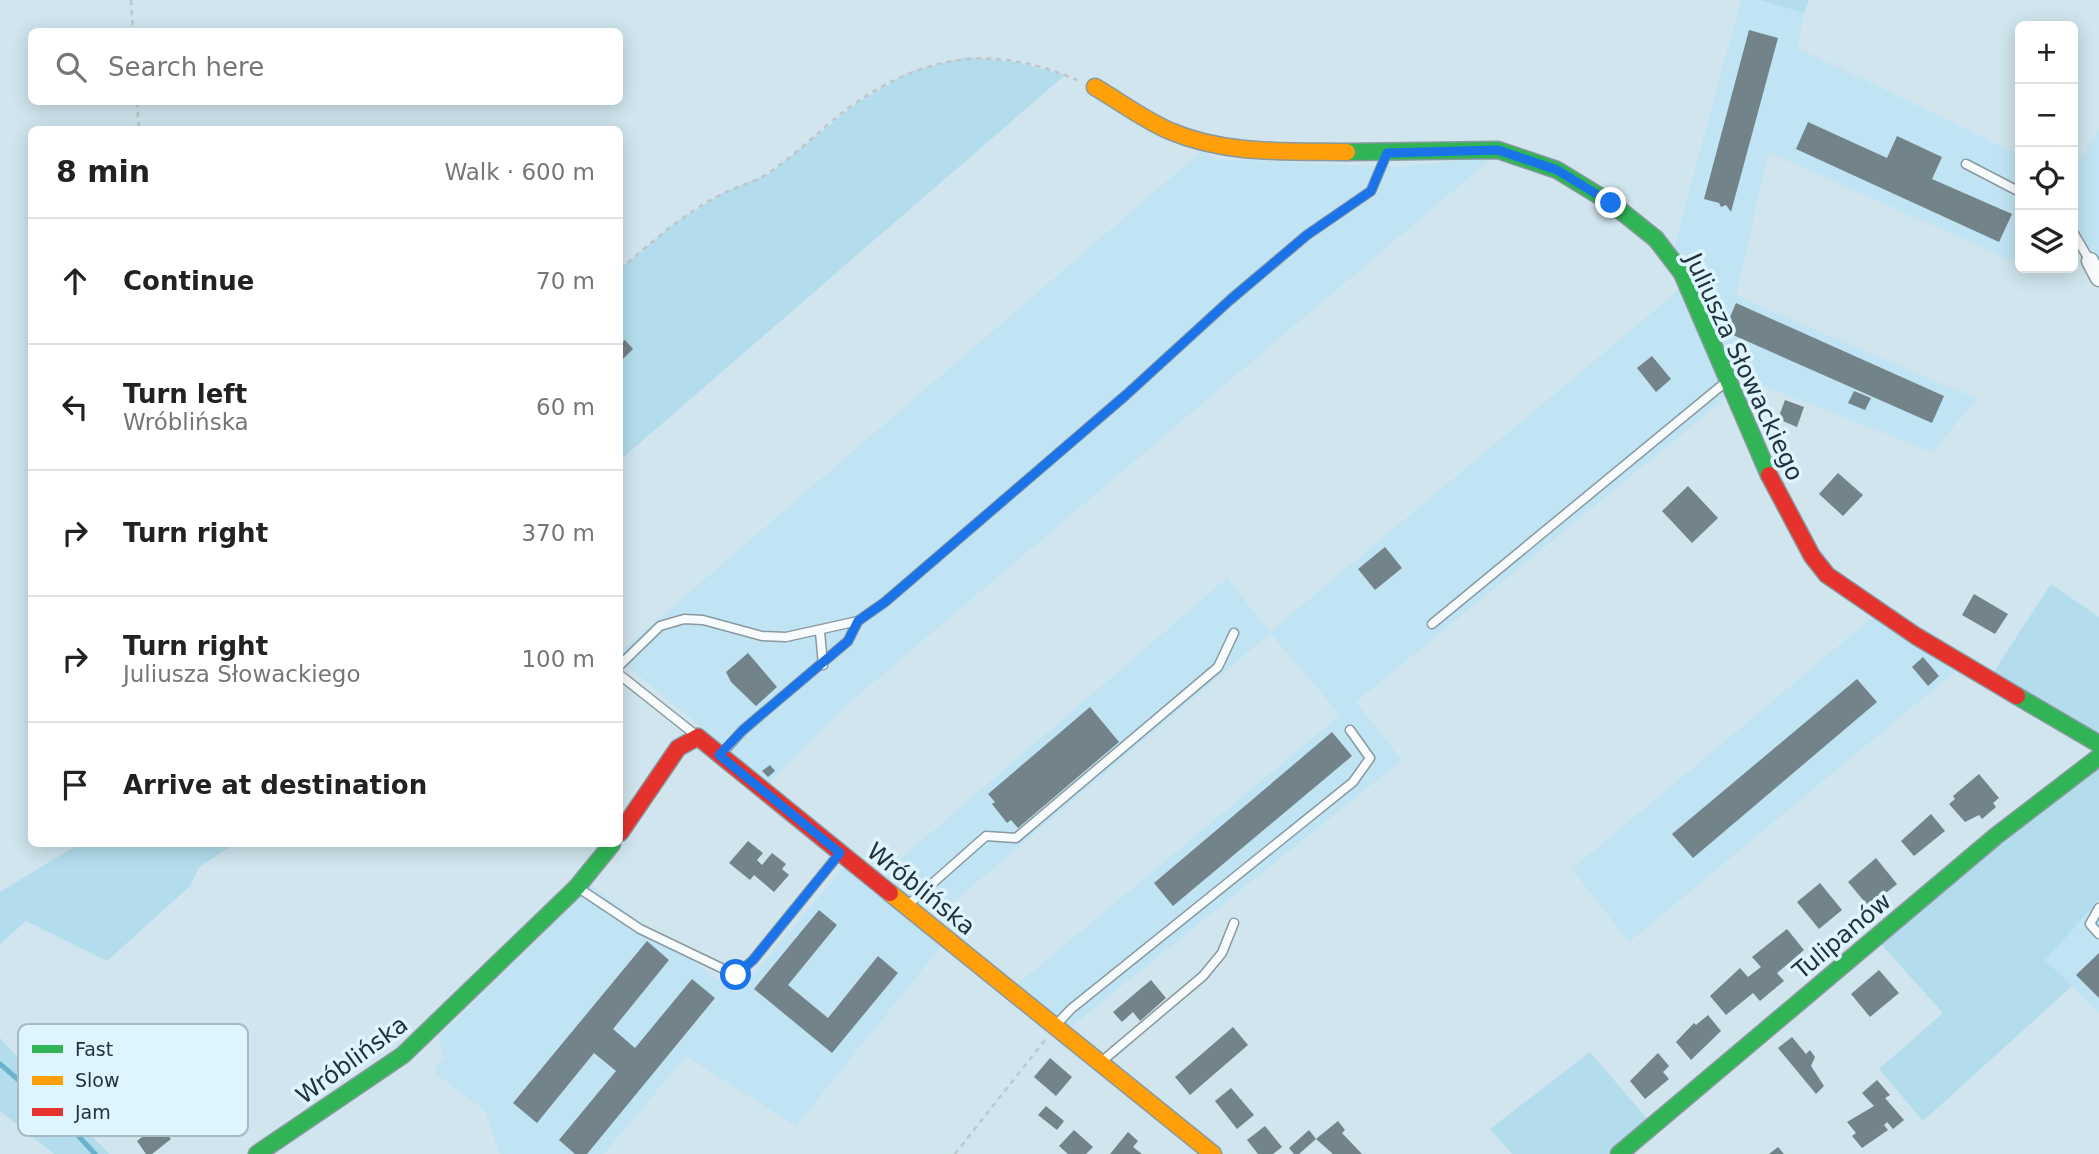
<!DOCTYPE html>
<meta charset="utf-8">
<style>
:root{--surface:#fff;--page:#f6f6f6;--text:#222;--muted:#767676;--line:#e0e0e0}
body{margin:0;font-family:"DejaVu Sans",sans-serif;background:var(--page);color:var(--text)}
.controls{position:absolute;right:21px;top:21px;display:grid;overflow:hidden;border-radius:10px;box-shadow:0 4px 18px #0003}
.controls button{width:63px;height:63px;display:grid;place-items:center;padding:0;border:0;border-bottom:2px solid var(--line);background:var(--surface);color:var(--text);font:35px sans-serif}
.stop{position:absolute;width:21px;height:21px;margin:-16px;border:5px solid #1a73e8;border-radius:50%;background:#fff}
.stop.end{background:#1a73e8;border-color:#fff;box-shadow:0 2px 7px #0008}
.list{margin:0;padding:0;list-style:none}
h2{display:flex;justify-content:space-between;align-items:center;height:91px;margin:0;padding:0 28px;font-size:30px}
h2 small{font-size:23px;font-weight:400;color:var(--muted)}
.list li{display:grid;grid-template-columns:46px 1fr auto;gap:21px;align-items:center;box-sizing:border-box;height:126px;padding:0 28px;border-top:2px solid var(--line)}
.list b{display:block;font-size:26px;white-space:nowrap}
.list p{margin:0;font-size:23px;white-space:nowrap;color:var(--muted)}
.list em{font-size:23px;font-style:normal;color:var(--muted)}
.icon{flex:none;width:38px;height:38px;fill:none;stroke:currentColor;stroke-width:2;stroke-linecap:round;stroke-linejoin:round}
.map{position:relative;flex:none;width:2099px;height:1154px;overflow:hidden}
.search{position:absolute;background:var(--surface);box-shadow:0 4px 18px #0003;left:28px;top:28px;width:595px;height:77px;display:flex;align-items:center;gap:18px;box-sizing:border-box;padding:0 24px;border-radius:10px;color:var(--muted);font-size:26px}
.panel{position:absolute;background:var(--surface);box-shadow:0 4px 18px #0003;left:28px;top:126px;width:595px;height:721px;border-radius:10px}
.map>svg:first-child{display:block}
.built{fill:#c0e4f3}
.green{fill:#b3dded}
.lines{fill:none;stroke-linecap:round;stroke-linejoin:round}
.stream{stroke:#69b3cc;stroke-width:5}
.building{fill:#728389}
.lane-casing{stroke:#88999f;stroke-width:11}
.street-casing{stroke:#88999f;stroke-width:19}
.fast-casing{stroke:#88999f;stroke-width:19}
.slow-casing{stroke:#88999f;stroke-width:19}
.jam-casing{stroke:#88999f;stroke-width:19}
.path{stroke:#bfc6c9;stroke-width:2.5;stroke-dasharray:5 5;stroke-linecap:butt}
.lane{stroke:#f8fbfc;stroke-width:8}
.street{stroke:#f8fbfc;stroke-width:16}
.fast{stroke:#30b455;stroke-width:16}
.slow{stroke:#ff9f0a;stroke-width:16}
.jam{stroke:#e5322d;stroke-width:16}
.route{stroke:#1a73e8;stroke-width:9}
.labels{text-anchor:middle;stroke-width:7;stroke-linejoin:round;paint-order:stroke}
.street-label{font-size:24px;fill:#233238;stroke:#def5ff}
.key{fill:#def5ff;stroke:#a6bac3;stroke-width:2}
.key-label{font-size:19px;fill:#233238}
</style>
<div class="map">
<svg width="2099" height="1154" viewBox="0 0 2099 1154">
<rect width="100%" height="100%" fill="#d0e5ee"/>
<g class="built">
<path d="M1741,0H1760L1804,13L1798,48L2020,155V264L1768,152L1736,296L1977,399L1932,452L1724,370L1733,392L1356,702L1402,760L1071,1027L1018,984L1340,715L1270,633L936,917L883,874L1227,578L1270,632L1686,284L1671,259Z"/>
<path d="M2099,130V278L2073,232V171Z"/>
<path d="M1203,150L1216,159L1395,167L1492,158L849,703L769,783L620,660V652Z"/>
<path d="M1879,612L1964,664L1629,942L1572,869Z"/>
<path d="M845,866L942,945L796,1126L686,1056L604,1154H500L485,1111L437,1075L436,1066L445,1060L438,1038L592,886L737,994Z"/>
<path d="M2092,905L2099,911V1013L2045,960Z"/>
</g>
<g class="green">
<path d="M1760,0H1809L1804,13Z"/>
<path d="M966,57L1016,62L1065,75L620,460V269L674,224L721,194L769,174L857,103L910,72Z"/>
<path d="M2051,584L2099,617V744L1989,679Z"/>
<path d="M2099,757V900L2045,960L2072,986L1923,1121L1879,1069L1943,1013L1881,944Z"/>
<path d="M79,844H234L199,867L190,886L107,961L26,921L0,944V892Z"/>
<path d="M0,1038L109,1154H54L0,1111Z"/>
<path d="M1590,1052L1649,1121L1608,1154H1512L1490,1129Z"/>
</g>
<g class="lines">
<path class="stream" d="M0,1064L60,1116L95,1154"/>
</g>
<g class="building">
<path d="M1749,30L1778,38L1731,212L1726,205L1721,207L1719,203L1704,199Z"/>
<path d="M1808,122L1887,158L1897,136L1942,157L1932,179L2012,214L1999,242L1796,149Z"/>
<path d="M1736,303L1944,396L1932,423L1724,331Z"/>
<path d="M625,340L633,349L620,362V344Z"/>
<path d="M1652,356L1671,379L1656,392L1637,368Z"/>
<path d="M1854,391L1871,398L1865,410L1848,403Z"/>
<path d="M1785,400L1804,407L1797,427L1778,419Z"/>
<path d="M1838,473L1863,495L1843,516L1819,494Z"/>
<path d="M1688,486L1718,518L1692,543L1662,511Z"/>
<path d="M1385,547L1402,568L1375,590L1358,569Z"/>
<path d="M1974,594L2008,614L1995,634L1962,615Z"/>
<path d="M748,653L777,687L756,706L731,682L726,672Z"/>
<path d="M1923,657L1939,676L1928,686L1912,667Z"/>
<path d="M1857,679L1877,702L1693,858L1672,834Z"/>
<path d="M1090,707L1119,742L1018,828L1011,820L1007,823L992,804L995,802L988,794Z"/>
<path d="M1332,732L1352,756L1173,906L1154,883Z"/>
<path d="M770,765L775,771L768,777L762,771Z"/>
<path d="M1979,774L1999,798L1993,803L1996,807L1982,819L1979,815L1965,822L1949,804L1955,799L1953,796Z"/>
<path d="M1931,814L1945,831L1914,856L1901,841Z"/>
<path d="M748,841L763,853L757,860L762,865L772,853L786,864L782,869L789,875L774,892L754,875L750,880L729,863Z"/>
<path d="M1876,858L1897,884L1869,907L1848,882Z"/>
<path d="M1820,883L1842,910L1819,929L1797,902Z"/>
<path d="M819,910L837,925L788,985L828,1018L878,956L898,973L832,1053L754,989Z"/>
<path d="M1787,929L1804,950L1777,973L1784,981L1760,1001L1753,993L1726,1015L1710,996L1740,968L1748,977L1761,967L1752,957Z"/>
<path d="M647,941L669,960L613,1029L635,1048L692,979L715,998L587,1154H575L559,1140L616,1071L594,1053L537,1123L513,1103Z"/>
<path d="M2099,953V998L2076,975Z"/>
<path d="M1879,970L1899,993L1870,1017L1851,994Z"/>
<path d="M1151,980L1166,998L1140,1021L1133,1012L1122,1022L1113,1012Z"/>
<path d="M1708,1015L1721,1031L1691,1060L1676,1042L1694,1023L1696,1025Z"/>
<path d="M1233,1027L1248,1045L1190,1095L1175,1077Z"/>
<path d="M1792,1037L1806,1054L1810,1050L1815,1057L1811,1066L1824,1086L1816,1094L1778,1048Z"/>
<path d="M1658,1053L1669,1066L1663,1072L1669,1079L1645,1099L1630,1081Z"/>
<path d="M1050,1058L1072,1077L1056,1096L1034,1077Z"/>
<path d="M1877,1080L1890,1095L1885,1098L1904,1120L1893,1129L1887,1122L1884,1125L1888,1130L1862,1148L1852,1136L1856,1133L1847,1122L1874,1106L1862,1093Z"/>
<path d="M1231,1088L1254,1115L1237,1129L1215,1101Z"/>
<path d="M1046,1106L1064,1121L1057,1130L1038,1115Z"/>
<path d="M1338,1121L1345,1130L1342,1133L1362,1154H1333L1316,1139Z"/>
<path d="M159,1124L171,1139L152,1154H146L137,1141Z"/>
<path d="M1265,1126L1282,1147L1273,1154H1258L1247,1140Z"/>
<path d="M1074,1130L1093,1147L1086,1154H1068L1059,1146Z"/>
<path d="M1309,1130L1316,1139L1299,1154H1294L1289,1148Z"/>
<path d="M1128,1132L1138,1141L1133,1147L1142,1154H1110Z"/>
<path d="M1778,1147L1784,1154H1769Z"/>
</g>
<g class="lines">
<defs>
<g id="lane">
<path d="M1966,164L2020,192"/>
<path d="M2073,232L2090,261"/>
<path d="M1432,624L1727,381"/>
<path d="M820,632L823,665"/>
<path d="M620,665L660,626L684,619L703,620L762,636L786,637L858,621L885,602L1126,395L1230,300L1307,235L1371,191L1387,153"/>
<path d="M620,675L697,736"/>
<path d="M722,753L743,730L848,641L858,621"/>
<path d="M577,887L640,929L736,975L753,960L840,853"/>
<path d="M909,904L986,836L1016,838L1218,667L1234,633"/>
<path d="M2099,908L2090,924L2099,934"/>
<path d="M1055,1026L1071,1009L1353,782L1370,758L1350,730"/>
<path d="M1101,1062L1203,976L1222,953L1234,923"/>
</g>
<path id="street" d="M2090,261L2099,278"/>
<g id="fast">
<path d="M1347,152L1498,150L1557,170L1611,203L1656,239L1682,273L1769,475"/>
<path d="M2017,696L2099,744"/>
<path d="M257,1154L403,1055L577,887L612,844"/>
<path d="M1619,1154L1996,836L2099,757"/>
</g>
<g id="slow">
<path d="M1095,87C1119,101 1144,120 1170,131C1226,155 1287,151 1347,152"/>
<path d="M890,893L1213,1154"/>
</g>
<g id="jam">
<path d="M1769,475L1812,556L1827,575L1916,636L2017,696"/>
<path d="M620,833L678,748L698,737L890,893"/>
</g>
</defs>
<use href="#lane" class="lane-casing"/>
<use href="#street" class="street-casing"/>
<use href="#fast" class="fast-casing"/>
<use href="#slow" class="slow-casing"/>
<use href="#jam" class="jam-casing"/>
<g class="path">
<path d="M131,0L133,32"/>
<path d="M137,102L139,130"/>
<path d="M620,269C652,242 684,213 722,194C737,186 756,182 770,172C801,151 826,123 857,102C930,53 995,45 1077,80"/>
<path d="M955,1154L1045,1040"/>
</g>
<use href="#lane" class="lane"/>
<use href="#street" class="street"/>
<use href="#fast" class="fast"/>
<use href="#slow" class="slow"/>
<use href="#jam" class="jam"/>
</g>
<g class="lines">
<path class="route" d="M736,975L753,960L840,853L719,755L743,730L848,641L858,621L885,602L1126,395L1230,300L1307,235L1371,191L1387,153L1498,150L1557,170L1611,203"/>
</g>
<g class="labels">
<g class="street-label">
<text transform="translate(1744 367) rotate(65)" y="8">Juliusza Słowackiego</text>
<text transform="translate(921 889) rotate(39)" y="8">Wróblińska</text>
<text transform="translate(1842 936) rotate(-40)" y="8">Tulipanów</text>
<text transform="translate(352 1060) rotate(-36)" y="8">Wróblińska</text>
</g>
</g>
<rect x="18" y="1024" width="230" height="112" rx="10" class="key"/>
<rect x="32" y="1045" width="31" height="8" fill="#30b455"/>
<rect x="32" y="1076" width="31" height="9" fill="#ff9f0a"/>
<rect x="32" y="1108" width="31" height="8" fill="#e5322d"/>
<g class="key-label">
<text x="75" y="1056">Fast</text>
<text x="75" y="1087">Slow</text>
<text x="75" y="1119">Jam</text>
</g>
</svg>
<div class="controls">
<button>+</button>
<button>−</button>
<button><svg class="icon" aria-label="locate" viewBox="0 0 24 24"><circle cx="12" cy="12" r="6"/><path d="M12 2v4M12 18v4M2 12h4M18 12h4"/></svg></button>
<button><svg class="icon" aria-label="layers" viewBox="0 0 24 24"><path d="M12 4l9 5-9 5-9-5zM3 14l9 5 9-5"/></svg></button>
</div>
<div class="stop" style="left:736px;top:975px"></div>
<div class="stop end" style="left:1611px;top:203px"></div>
<div class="search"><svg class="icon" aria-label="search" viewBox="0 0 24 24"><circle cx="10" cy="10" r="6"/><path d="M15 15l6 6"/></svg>Search here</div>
<section class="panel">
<h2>8 min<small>Walk · 600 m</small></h2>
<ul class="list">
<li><svg class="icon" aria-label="ahead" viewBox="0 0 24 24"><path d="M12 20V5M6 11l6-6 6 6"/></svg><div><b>Continue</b></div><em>70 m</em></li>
<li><svg class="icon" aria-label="left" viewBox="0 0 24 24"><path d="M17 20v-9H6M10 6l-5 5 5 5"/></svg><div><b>Turn left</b><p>Wróblińska</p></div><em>60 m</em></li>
<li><svg class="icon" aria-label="right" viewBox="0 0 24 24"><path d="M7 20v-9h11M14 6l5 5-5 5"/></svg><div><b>Turn right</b></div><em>370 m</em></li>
<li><svg class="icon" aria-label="right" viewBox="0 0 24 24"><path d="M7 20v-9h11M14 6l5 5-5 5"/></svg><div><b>Turn right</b><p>Juliusza Słowackiego</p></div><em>100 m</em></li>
<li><svg class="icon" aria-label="arrive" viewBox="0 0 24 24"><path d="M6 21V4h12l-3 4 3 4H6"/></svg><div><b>Arrive at destination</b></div></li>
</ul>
</section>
</div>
